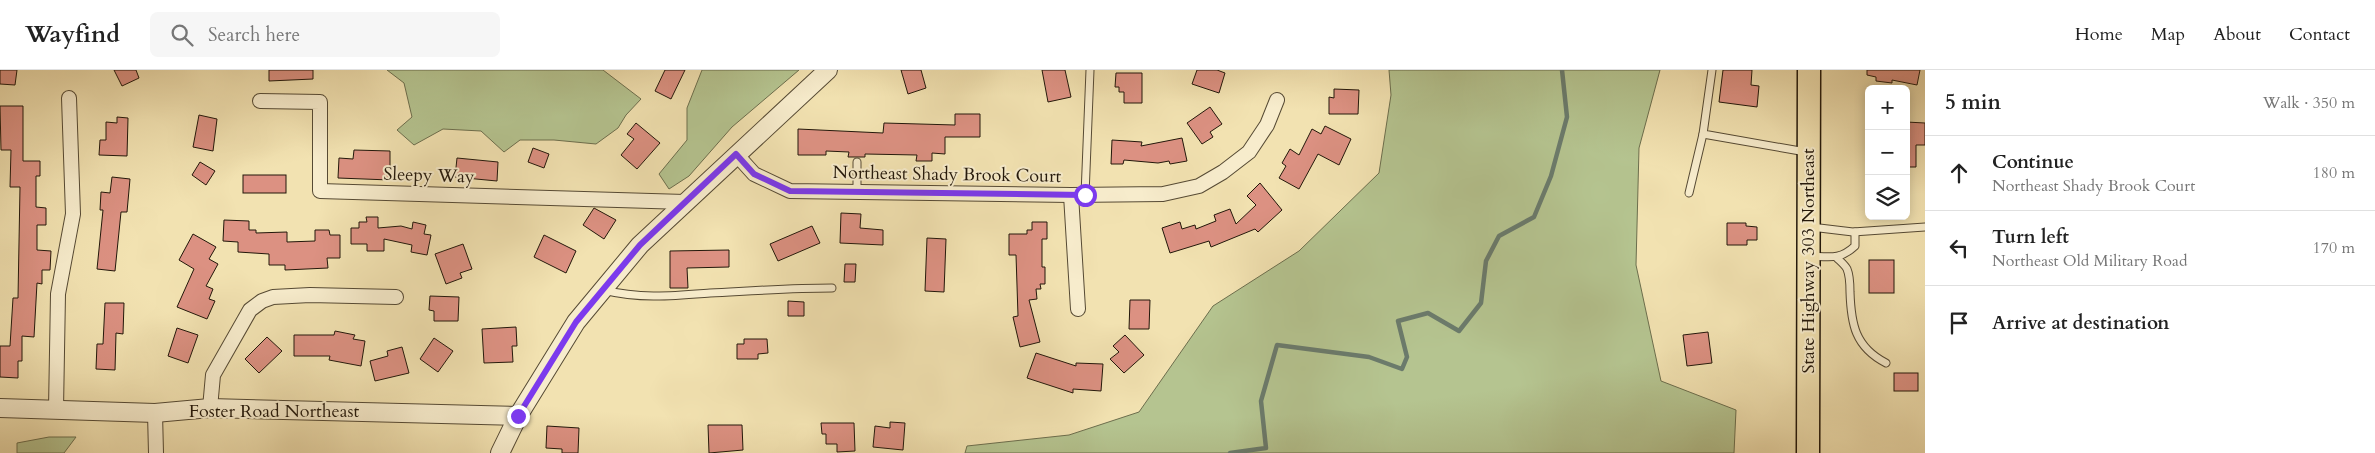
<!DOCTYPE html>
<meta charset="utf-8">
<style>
:root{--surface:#fff;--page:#f6f6f6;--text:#222;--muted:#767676;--line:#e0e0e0}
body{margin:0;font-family:Cardo,serif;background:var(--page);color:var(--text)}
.controls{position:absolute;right:15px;top:15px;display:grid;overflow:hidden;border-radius:8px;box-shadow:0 2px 12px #0003}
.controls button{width:45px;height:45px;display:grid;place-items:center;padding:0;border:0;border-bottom:1px solid var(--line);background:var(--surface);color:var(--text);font:25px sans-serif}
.stop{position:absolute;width:15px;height:15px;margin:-11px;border:4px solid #7c3aed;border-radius:50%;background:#fff}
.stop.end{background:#7c3aed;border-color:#fff;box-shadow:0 1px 5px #0008}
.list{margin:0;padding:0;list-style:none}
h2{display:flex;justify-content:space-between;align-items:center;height:65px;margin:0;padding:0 20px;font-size:21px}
h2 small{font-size:16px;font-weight:400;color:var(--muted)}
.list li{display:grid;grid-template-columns:32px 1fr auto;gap:15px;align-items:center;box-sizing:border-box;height:75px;padding:0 20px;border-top:1px solid var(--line)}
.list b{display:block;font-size:19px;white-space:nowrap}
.list p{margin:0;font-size:16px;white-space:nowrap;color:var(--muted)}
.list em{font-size:16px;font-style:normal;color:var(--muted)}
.icon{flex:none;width:28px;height:28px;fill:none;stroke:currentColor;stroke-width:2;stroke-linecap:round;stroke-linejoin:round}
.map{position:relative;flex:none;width:1925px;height:383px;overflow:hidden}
header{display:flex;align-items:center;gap:30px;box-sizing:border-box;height:70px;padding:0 25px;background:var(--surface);border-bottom:1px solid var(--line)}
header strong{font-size:24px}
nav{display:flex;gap:28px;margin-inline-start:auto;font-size:18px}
.search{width:350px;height:45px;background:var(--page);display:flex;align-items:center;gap:12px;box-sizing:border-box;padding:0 18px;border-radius:8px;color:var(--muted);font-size:19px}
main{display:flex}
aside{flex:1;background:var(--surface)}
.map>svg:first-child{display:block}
.green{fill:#b5c490;stroke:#6c6e4d}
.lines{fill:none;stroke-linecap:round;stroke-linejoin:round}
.stream{stroke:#6b7b6c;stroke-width:4.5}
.building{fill:#dc9182;stroke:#22170a}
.service-casing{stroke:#564a34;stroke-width:9}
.minor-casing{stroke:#564a34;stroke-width:16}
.tertiary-casing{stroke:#564a34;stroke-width:20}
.primary-casing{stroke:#22170a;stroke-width:25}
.service{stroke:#f7eccc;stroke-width:7}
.minor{stroke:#f7eccc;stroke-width:14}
.tertiary{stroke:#f7eccc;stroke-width:18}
.primary{stroke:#f2e2b1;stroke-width:22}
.route{stroke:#7c3aed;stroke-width:6}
.labels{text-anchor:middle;stroke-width:4;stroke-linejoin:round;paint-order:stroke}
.street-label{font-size:18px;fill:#22170a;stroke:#f7eccc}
</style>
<header>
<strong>Wayfind</strong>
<div class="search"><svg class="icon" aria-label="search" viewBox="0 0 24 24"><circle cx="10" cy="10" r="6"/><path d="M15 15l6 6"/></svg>Search here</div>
<nav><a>Home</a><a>Map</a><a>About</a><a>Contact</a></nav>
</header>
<main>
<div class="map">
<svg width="1925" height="383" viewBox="0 0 1925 383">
<rect width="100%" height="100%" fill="#f2e2b1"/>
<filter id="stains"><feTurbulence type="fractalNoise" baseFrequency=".004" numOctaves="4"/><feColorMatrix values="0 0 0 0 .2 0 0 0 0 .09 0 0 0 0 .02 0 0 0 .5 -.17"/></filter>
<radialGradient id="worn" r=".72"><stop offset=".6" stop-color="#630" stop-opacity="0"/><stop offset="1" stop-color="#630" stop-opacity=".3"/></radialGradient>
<g class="green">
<path d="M387,0H603L641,29L626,45L618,58L596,74L554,70H520L504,82L481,61L443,59L414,75L397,60L412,47L404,13Z"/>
<path d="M702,0H799L732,57L689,106L669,119L659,104L687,70V38Z"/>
<path d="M1389,0H1660L1639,78L1636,195L1661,311L1736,340L1734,383H965L967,376L1069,365L1139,342L1213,236L1299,181L1379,103L1391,25Z"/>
<path d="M49,367H76L64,383H17V373Z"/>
</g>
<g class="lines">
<path class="stream" d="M1230,383L1266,378L1261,331L1277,275L1369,287L1402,299L1407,287L1398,251L1428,243L1459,261L1481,233L1486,191L1499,166L1534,147L1551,106L1567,47L1562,0"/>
</g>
<g class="building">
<path d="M0,0H17L15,15L0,14Z"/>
<path d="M114,0H136L139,8L122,16Z"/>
<path d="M269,0H313V9L269,11Z"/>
<path d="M665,0H685L671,29L655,21Z"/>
<path d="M901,0H921L926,18L908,24Z"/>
<path d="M1042,0H1065L1071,27L1048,32Z"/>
<path d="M1197,0H1217L1225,3L1219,23L1192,14Z"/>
<path d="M1723,0H1752L1751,15L1759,16L1757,37L1719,32Z"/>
<path d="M1867,0H1920L1917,15L1892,10V13L1876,11V7L1867,5Z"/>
<path d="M1116,3H1142V33H1124V22H1119V17H1115Z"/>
<path d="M1334,19L1359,20L1358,44H1329V27L1334,28Z"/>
<path d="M0,36H23V91H40V106H36V137L46,138V155H37V180L51,181L50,200H42V214L37,213L34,267L22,266V291H18V308L0,307V276H10L13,228H18L20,117H10L11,80H1Z"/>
<path d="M1210,37L1222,54L1210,62L1213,67L1202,74L1187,53Z"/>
<path d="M955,44H980V67H945V84L932,83V91H916L917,85L865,84V87H848L849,82L826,81V85H798V59L883,63L884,53L955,55Z"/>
<path d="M199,45L217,49L213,81L193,77Z"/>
<path d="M117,47L128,48L127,86L99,85L100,70H106V52L117,53Z"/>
<path d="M1906,52L1925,53V75H1916V97H1906Z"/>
<path d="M636,53L660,73L637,99L621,85L634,69L627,64Z"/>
<path d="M1325,56L1351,69L1339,95L1318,84L1299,119L1279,108L1286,96L1282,93L1290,79L1299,85L1312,59L1321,64Z"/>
<path d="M1182,68L1187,91L1170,94L1169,91L1158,93L1124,90L1123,94H1111L1112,70L1142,72L1141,76Z"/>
<path d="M533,78L549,84L544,98L528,92Z"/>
<path d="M354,80L390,81V110L338,108L339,88L353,89Z"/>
<path d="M457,88L498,92L497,111L455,107Z"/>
<path d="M200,92L215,101L206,115L192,105Z"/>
<rect x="243" y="105" width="43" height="18"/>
<path d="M112,107L130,109L127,142H121L115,201L97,199L103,140H100L101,122L110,123Z"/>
<path d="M1260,113L1282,140L1258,162L1255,159L1211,177L1209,171L1170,183L1162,158L1180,152L1182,159L1195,155L1196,159L1216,151L1214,145L1230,139L1236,154L1256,135L1247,126Z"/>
<path d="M594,138L616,150L604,169L583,155Z"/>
<path d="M841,143L861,144L860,158L883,160V175L840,173Z"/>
<path d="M366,147H378V158L401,156L412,159L413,152L426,155L424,164L431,165L427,185L411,182L412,175L384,169V181H367V174H351V158H359V152H367Z"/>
<path d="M224,150L249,151V160H256V163L287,162V172L315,171V160H329L330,165H340V188H327L328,198L285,200V195H269V184L238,182V172L223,171Z"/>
<path d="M1032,152H1047V169H1042V197H1045V214H1040L1041,219H1036L1037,229L1029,230L1040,272L1020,277L1013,247L1018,246L1016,185H1009V164H1027V160H1032Z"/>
<path d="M1727,153H1746V156L1757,157V170H1747V175H1727Z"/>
<path d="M812,156L820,173L778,191L770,174Z"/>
<path d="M193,164L216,177L209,189L218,194L206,216L213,219L209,229L215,231L207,249L177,237L194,199L179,190Z"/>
<path d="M544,165L576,181L566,203L534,187Z"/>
<path d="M927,168L946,169L944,222L925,221Z"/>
<path d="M463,174L472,199L460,203L462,208L446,214L435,184Z"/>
<path d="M729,180V197L687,198L688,218H670V181Z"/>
<rect x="1869" y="190" width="25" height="33"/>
<path d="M845,194H856L855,212H844Z"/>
<path d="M430,226L459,227L458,251H434V241L429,240Z"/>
<path d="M1130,230H1150L1149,259H1129Z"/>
<path d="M788,231L804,232V246H788Z"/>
<path d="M105,233H124L123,264L116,263L115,300L96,299L97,274H103Z"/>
<path d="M516,257L517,276H512L513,292L484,293L482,259Z"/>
<path d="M177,258L198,265L188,293L168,286Z"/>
<path d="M335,261L355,265L353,269L365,271L361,296L329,290L330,286H294V265H334Z"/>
<path d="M1708,262L1712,293L1687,296L1683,265Z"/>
<path d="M1125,265L1144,285L1124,303L1110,289L1119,282L1113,276Z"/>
<path d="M267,267L282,281L259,303L245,289Z"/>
<path d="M434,268L453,281L438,302L420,289Z"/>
<path d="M744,269H767L768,283L758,284V289H737V274H744Z"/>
<path d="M402,277L409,303L375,311L370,291L388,286L387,281Z"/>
<path d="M1036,283L1076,296V293L1103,294L1101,321L1073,319V323L1027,308Z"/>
<rect x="1894" y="303" width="24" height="18"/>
<path d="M890,352L905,353L903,380L873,377L875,356L890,358Z"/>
<path d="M821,353H854L855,381L837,382V374H826V364H822Z"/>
<path d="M708,355H742L743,380L709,383Z"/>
<path d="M547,356L579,358L578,383H562V379L546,378Z"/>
</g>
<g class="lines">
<defs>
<g id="service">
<path d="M1712,0L1703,64L1806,82"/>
<path d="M857,122V92"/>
<path d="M1689,123L1703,64"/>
<path d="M1085,125L1090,0"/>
<path d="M1811,157L1853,162L1925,157"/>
<path d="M1811,186C1830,187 1840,190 1855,176V162"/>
<path d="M1837,188C1840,191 1845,195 1847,199C1850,206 1850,215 1850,222C1851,254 1855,277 1886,293"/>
<path d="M603,220C641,229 671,226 710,223C750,221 791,218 832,218"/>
</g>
<g id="minor">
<path d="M260,31L320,32V121L685,132"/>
<path d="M736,84L754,104L790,121L1071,125L1163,124L1199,116L1223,102L1249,82L1267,55L1277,30"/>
<path d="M1071,125L1078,239"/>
<path d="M210,338L213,305L250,240L262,231L273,227L310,225L396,227"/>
<path d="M56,339L58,224L73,144L69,28"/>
<path d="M155,343L156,383"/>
</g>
<g id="tertiary">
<path d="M0,338L155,343L210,338L518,346"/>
<path d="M500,383L518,346L576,252L640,175L828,0"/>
</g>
<path id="primary" d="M1808,383L1809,0"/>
</defs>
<use href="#service" class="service-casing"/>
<use href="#minor" class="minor-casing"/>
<use href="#tertiary" class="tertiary-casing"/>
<use href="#primary" class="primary-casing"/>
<use href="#service" class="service"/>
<use href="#minor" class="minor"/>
<use href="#tertiary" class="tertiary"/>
<use href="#primary" class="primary"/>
</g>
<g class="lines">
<path class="route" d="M518,346L576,252L640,175L736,84L754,104L790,121L1085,125"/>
</g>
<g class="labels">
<g class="street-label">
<text transform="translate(947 104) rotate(1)" y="6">Northeast Shady Brook Court</text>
<text transform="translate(429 105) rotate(2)" y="6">Sleepy Way</text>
<text transform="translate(1808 191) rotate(-90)" y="6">State Highway 303 Northeast</text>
<text x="274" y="347">Foster Road Northeast</text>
</g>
</g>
<rect width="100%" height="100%" filter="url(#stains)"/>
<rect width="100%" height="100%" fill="url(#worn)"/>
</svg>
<div class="controls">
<button>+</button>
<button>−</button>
<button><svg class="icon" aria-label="layers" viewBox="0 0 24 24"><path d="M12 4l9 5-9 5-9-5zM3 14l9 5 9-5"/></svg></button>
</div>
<div class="stop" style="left:1085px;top:125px"></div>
<div class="stop end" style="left:518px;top:346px"></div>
</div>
<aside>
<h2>5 min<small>Walk · 350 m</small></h2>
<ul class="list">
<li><svg class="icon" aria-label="ahead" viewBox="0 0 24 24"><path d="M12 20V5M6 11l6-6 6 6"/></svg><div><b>Continue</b><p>Northeast Shady Brook Court</p></div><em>180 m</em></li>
<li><svg class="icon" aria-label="left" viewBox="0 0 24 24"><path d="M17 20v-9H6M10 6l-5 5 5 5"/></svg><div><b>Turn left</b><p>Northeast Old Military Road</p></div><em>170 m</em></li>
<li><svg class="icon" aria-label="arrive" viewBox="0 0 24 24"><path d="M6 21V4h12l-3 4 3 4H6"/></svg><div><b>Arrive at destination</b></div></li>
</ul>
</aside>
</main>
